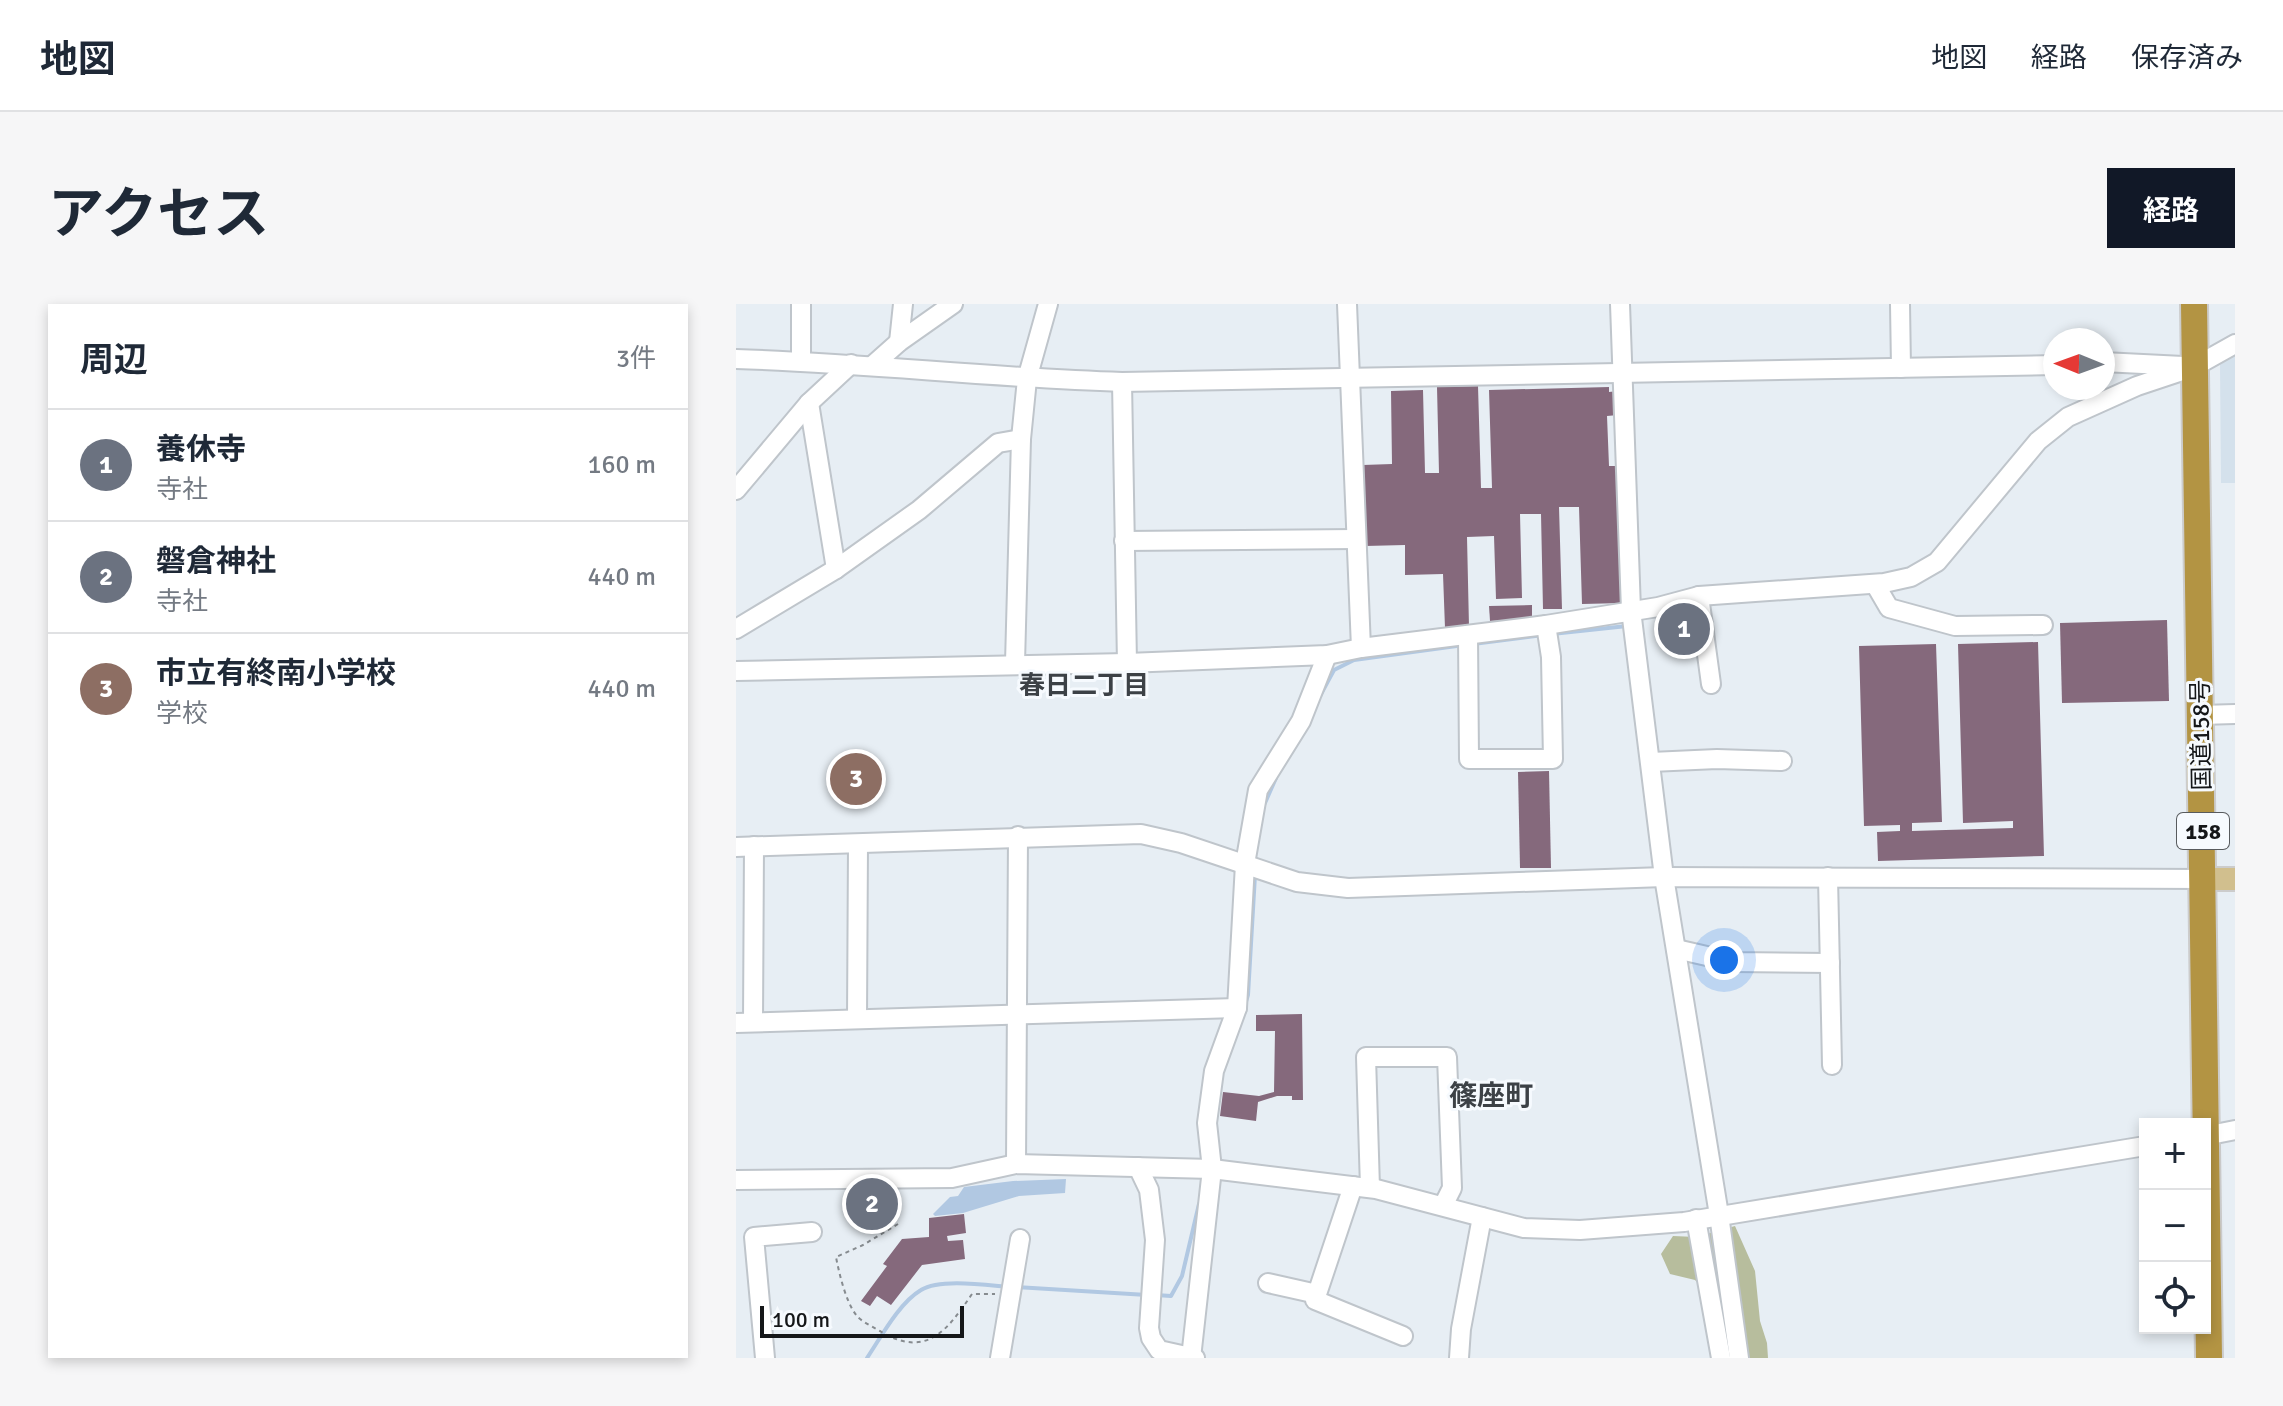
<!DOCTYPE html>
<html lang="ja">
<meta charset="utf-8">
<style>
:root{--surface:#fff;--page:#f6f6f7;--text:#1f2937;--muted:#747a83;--line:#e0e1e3;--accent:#111827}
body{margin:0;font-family:Signika,"Noto Sans JP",sans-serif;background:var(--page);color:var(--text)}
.controls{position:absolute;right:24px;bottom:24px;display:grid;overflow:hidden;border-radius:0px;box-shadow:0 4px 12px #0003}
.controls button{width:72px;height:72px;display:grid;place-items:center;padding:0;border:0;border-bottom:2px solid var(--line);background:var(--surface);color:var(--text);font:40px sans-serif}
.compass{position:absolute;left:1307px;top:24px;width:72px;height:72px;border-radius:50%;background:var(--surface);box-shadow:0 4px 12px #0003;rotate:271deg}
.scale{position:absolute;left:24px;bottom:20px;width:204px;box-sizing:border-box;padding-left:8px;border:4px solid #151719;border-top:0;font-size:22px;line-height:28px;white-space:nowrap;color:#151719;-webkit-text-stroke:6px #f6fafe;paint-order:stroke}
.you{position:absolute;left:988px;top:656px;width:28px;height:28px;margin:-20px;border:6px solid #fff;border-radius:50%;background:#1a73e8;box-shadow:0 0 0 12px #1a73e833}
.badge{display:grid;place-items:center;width:52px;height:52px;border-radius:50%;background:var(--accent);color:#fff;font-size:26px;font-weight:700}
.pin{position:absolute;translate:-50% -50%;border:4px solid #fff;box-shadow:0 2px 8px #0006}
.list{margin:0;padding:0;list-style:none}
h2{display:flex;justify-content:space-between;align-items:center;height:104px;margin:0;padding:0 32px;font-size:34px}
h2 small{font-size:26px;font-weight:400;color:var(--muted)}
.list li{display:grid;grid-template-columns:52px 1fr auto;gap:24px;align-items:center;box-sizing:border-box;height:112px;padding:0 32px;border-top:2px solid var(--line)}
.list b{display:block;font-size:30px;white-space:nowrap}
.list p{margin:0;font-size:26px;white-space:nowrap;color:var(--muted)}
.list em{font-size:26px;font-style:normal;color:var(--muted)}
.icon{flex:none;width:44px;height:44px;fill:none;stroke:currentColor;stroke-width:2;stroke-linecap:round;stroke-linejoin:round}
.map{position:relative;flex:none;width:1499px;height:1054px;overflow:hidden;border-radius:0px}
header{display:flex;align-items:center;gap:48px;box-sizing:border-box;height:112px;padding:0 40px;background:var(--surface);border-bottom:2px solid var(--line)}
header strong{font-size:38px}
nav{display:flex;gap:44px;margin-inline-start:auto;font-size:28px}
.intro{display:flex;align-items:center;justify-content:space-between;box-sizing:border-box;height:192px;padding:0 48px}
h1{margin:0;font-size:56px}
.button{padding:20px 36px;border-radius:0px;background:var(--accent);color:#fff;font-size:28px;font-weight:700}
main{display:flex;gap:48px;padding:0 48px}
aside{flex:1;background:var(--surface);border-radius:0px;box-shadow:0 4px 12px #0003}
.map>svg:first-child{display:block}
.built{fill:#d4e1ec}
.forest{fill:#b7bd9d}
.water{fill:#b1c8e2}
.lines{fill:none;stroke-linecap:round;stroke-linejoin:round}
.stream{stroke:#b1c8e2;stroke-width:4}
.building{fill:#85697c}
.minor-casing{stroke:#bfc5cb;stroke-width:22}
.major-casing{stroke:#ccc;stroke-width:26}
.highway-casing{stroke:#ccc;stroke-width:30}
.path{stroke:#868b8f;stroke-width:2;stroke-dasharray:4 4;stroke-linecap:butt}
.minor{stroke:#fff;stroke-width:18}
.major{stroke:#d1bf8e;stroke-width:22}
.highway{stroke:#b39443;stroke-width:26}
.labels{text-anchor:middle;stroke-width:6;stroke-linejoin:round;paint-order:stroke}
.shield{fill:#f6fafe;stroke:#585b5e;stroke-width:2}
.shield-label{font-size:22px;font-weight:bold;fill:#151719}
.street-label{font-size:24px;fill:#151719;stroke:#f6fafe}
.neighbourhood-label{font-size:26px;font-weight:bold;fill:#3c4146;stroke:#f6fafe}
.quarter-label{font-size:28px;font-weight:bold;fill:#3c4146;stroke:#f6fafe}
</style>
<header>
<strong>地図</strong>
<nav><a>地図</a><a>経路</a><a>保存済み</a></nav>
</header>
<div class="intro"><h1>アクセス</h1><a class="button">経路</a></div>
<main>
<aside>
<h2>周辺<small>3件</small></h2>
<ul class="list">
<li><span class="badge" style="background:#6b7280">1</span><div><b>養休寺</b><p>寺社</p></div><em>160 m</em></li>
<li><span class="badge" style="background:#6b7280">2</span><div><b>磐倉神社</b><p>寺社</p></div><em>440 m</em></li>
<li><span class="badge" style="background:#8d6e63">3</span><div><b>市立有終南小学校</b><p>学校</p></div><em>440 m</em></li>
</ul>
</aside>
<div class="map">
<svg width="1499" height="1054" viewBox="0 0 1499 1054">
<rect width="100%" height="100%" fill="#e7eef4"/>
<path class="built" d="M1499,51V179H1485L1484,59Z"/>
<path class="forest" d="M999,922L1019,967L1024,1017L1031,1039L1032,1054H984L974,992L959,976L934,970L925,950L937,932L960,933Z"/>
<path class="water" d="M330,875L329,889L283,892L227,909L199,912L197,910L214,893L222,892L228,883L277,877Z"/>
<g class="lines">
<g class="stream">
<path d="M816,330L891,322"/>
<path d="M737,340L807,331"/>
<path d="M584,392L598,366L618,356L728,341"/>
<path d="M529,499L540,474"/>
<path d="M509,701L512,691L519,571"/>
<path d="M280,983L411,991"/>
<path d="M420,991L435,992L446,972L463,900"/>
<path d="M131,1054C145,1033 163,999 185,986C204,974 250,981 272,983"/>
</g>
</g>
<g class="building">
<path d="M742,82L745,184H756L753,86L873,83V88L882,87V111L871,112L873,162H883L888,299L846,300L843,203H823L826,305H807L805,210H784L786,294L760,295L758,232L731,233L733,323L709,324L707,270L669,271V241L629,242L627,161L656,160L655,87L687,86L689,169H703L701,83Z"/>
<path d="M796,301V315L754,317L753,302Z"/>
<path d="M1431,316L1433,397L1326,399L1324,319Z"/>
<path d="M1302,338L1308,552L1142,557L1141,528L1164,527V521L1128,522L1123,342L1200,340L1206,518L1176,519V527L1277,524V517L1227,519L1222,340Z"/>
<path d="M813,467L815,564H784L782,468Z"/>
<path d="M566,710L567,796H556V792H541L522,798L520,817L484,812L487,788L523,792L538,788L539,727H520V711Z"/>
<path d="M228,910L230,929L211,932L212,937L227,936L229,955L186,961L155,1001L141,992L134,1002L125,997L151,962L147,960L166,935L193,933V914Z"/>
</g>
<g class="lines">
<defs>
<g id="minor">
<path d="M611,0L625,344"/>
<path d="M884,0L895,306L928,573L983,911L1003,1054"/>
<path d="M1164,0L1165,64"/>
<path d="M163,38L167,0"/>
<path d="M0,55C129,59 257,74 386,78L1319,61"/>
<path d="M65,57V0"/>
<path d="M1367,58L1447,62"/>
<path d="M136,62L163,38L217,0"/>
<path d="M386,78L391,359"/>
<path d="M73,99L100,265"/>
<path d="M0,186L73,99L115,60"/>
<path d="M388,237L620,235"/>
<path d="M1139,280L1153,304L1219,322L1307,321"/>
<path d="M963,292L975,380"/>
<path d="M0,325L100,265L183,206L262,139L285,135"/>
<path d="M732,331L733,455H817L815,353L810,321"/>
<path d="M279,359L285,135L291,75L312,0"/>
<path d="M0,367L391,359L591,351L625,344L810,321L922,303L963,292L1148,279L1175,273L1201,258L1302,137L1332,113L1401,82L1458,63L1499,40"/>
<path d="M1465,411L1499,410"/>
<path d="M915,458L981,455L1046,457"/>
<path d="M0,543L405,530L445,539L561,578L612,584L928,573L1468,575"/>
<path d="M1092,573L1096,761"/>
<path d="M940,645L997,658L1094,659"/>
<path d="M121,715L122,541"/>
<path d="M17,718L18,542"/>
<path d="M0,719L501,704"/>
<path d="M1469,832L1499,826"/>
<path d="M280,860L282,532"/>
<path d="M402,863L413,886L419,936L413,1024L415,1034L423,1046L459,1054"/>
<path d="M0,876L216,874L280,860L476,865L640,885L788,924L844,926L948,918L1409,842"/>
<path d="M617,882L579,996L667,1032"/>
<path d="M634,884L630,753H711L716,884L707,902"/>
<path d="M960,915L985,1054"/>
<path d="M532,979L581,990"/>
<path d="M29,1054L18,933L76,928"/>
<path d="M264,1054L284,935"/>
<path d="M455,1054L476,865L471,819L478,767L501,704L509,560L522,486L565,417L591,351"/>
<path d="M723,1054L725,1025L746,913"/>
</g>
<path id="major" d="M1468,575H1499"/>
<path id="highway" d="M1458,0L1473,1054"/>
</defs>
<use href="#minor" class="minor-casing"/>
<use href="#major" class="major-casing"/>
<use href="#highway" class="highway-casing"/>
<path class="path" d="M162,920L127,941L100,953C103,969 110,999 121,1012C127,1019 140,1024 147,1029C192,1054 212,1025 236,990H259"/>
<use href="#minor" class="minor"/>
<use href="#major" class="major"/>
<use href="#highway" class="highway"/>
</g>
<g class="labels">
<rect class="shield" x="1441" y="509" width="52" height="36" rx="6"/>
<g class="shield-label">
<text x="1467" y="535">158</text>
</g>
<g class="street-label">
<text transform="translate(1465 431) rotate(-91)" y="8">国道158号</text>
</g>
<g class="neighbourhood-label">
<text x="348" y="390">春日二丁目</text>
</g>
<g class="quarter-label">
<text x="755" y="801">篠座町</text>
</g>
</g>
</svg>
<div class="controls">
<button>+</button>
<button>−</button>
<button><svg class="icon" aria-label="locate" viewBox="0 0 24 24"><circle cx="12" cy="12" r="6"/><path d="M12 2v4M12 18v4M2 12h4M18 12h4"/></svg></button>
</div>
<svg class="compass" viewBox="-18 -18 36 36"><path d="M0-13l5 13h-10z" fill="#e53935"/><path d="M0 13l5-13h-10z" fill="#747a83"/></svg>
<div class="scale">100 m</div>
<div class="you"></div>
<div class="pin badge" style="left:948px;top:325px;background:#6b7280">1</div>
<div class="pin badge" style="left:136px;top:900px;background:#6b7280">2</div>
<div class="pin badge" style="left:120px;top:475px;background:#8d6e63">3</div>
</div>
</main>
